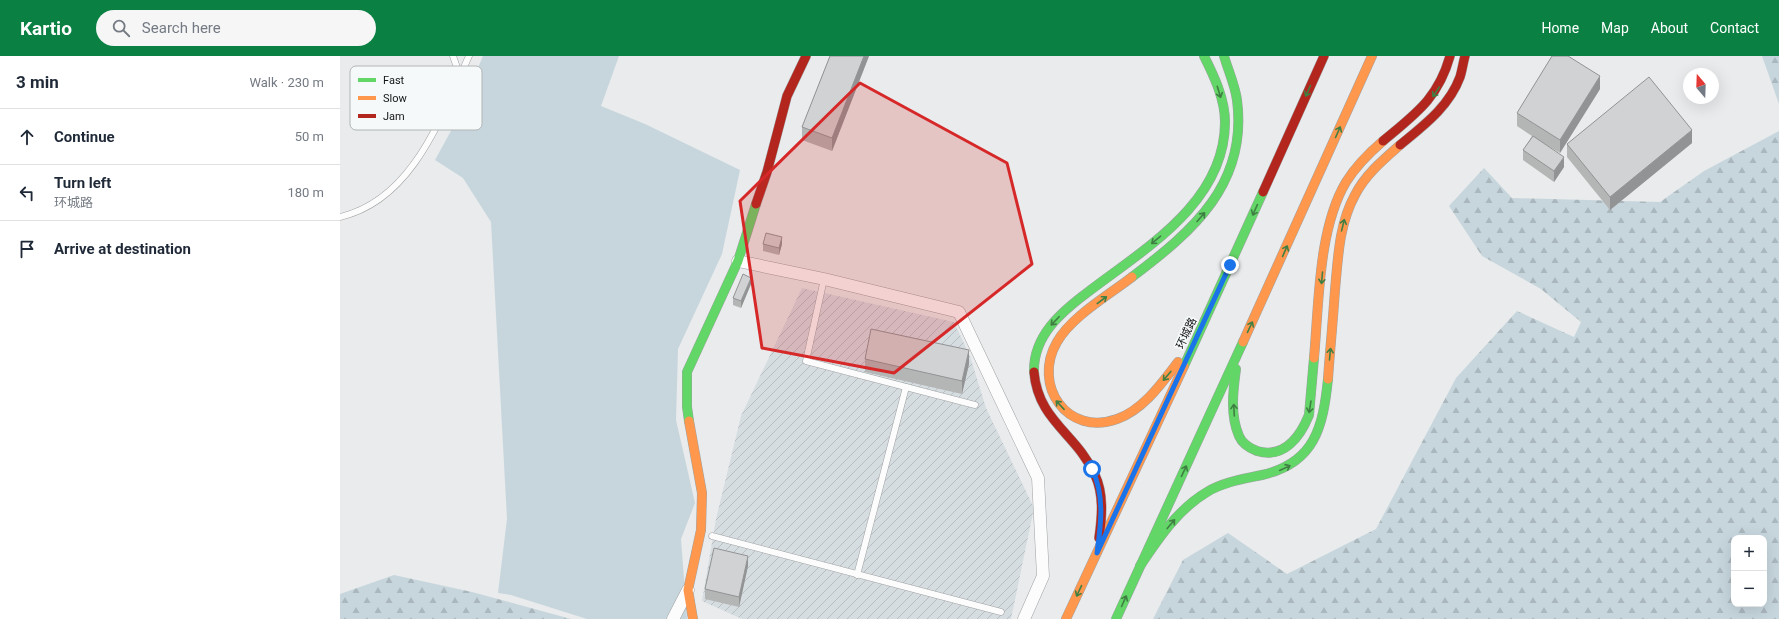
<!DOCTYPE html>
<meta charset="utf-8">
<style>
:root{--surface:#fff;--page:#f6f6f7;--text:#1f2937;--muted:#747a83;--line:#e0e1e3;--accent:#0b8043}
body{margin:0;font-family:Roboto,"Noto Sans SC",sans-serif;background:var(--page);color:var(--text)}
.controls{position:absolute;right:12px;bottom:12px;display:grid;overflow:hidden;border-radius:8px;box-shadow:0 4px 16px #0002}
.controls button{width:36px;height:36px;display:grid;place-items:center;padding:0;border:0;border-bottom:1px solid var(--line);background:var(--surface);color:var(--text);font:20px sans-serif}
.compass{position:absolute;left:1343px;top:12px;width:36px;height:36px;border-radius:50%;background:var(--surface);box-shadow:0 4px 16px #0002;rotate:341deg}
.stop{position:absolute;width:12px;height:12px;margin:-9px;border:3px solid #1a73e8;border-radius:50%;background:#fff}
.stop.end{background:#1a73e8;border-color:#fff;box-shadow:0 1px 4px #0008}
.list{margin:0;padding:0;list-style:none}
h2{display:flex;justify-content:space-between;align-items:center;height:52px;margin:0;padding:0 16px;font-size:17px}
h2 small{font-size:13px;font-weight:400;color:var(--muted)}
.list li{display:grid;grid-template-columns:26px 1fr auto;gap:12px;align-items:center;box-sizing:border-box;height:56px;padding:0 16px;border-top:1px solid var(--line)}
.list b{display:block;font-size:15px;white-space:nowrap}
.list p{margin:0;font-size:13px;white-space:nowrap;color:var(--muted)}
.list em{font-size:13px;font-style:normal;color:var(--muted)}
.icon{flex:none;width:22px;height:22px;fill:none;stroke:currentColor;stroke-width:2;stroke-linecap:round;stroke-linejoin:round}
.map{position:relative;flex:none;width:1439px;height:563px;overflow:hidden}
header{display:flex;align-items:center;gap:24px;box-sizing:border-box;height:56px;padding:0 20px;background:var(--accent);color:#fff}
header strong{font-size:19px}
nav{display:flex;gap:22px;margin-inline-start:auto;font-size:14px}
.search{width:280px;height:36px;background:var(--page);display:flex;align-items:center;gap:10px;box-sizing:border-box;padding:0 14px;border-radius:22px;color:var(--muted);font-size:15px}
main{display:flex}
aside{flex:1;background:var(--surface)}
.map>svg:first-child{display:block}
.industrial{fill:url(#industrial-furrows)}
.green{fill:#c7d6dd}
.forest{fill:url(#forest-firs);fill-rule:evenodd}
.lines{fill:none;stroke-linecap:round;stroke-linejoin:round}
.lane-casing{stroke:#a0a2a3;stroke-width:7}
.street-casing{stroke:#a0a2a3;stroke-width:13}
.fast-casing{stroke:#a0a2a3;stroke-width:10}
.slow-casing{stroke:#a0a2a3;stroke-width:10}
.jam-casing{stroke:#a0a2a3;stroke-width:10}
.lane{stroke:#fcfcfc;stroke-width:6}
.street{stroke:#fcfcfc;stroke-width:12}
.fast{stroke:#63d668;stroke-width:9}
.slow{stroke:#ff974d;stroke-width:9}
.jam{stroke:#b3261e;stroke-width:9}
.wall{fill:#b4b5b5}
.shaded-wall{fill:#929394}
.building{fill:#d1d2d3;stroke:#929394}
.oneway{stroke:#3f7f43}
.route{stroke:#1a73e8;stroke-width:5}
.marked{fill:#d62828;fill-opacity:0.2;stroke:#d62828;stroke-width:3;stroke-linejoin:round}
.labels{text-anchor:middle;stroke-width:3.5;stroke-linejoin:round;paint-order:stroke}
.street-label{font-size:11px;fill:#141516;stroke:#f5f9fa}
.key{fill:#f5f9fa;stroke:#b2b5b6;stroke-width:1}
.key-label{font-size:11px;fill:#141516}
</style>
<header>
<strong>Kartio</strong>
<div class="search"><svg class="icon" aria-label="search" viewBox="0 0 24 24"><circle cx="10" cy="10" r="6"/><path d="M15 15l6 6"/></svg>Search here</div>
<nav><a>Home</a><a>Map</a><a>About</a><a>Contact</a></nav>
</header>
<main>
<aside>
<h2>3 min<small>Walk · 230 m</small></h2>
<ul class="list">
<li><svg class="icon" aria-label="ahead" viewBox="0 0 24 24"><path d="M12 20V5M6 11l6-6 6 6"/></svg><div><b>Continue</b></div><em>50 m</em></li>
<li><svg class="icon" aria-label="left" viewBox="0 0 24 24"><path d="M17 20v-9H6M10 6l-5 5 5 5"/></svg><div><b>Turn left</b><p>环城路</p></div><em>180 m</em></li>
<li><svg class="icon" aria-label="arrive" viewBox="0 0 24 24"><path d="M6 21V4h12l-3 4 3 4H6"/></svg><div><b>Arrive at destination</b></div></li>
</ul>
</aside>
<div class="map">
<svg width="1439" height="563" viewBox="0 0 1439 563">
<defs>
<pattern id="industrial-furrows" width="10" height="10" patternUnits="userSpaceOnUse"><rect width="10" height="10" fill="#d6dde1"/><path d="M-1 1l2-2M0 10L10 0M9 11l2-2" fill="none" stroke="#b7bdc0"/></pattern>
<pattern id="forest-firs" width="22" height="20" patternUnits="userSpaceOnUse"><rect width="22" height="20" fill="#c7d6dd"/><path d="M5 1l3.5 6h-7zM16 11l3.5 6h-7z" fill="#aab7bd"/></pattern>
</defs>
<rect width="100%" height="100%" fill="#e9ebec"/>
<path class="industrial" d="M462,232L614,266L630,300L646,352L694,452L671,563H402L362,545L376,463L401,360Z"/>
<path class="green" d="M143,0H279L261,50L305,68L400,114L382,198L338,293L336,364L355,447L341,483L347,563H247L171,539L158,537L167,463L151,166L123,122L95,104L112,73Z"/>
<g class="forest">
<path d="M1422,0H1439V48Z"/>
<path d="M1439,75V563H813L843,504L888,477L947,518L1036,473L1116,322L1177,255L1234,281L1241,266L1201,233L1142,200L1109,150L1144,112L1172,142L1320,146L1364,115ZM1394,482H1424V548H1394Z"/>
<path d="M54,519L132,536L231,563H0V538Z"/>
</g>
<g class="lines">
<defs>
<g id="lane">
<path d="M113,0L120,20"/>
<path d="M0,161C73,144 101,61 129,0"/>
<path d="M484,223L466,305L635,349"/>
<path d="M372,480L661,556"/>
<path d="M517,519L566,331"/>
</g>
<g id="street">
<path d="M398,205L484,223L619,256L698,422L703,520L684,563"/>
<path d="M333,563L348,534"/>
</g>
<g id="fast">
<path d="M792,221C853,175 908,128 897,44C895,29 888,14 884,0"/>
<path d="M844,310L923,136"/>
<path d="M896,313C893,335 890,359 899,380C902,387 909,392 917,395C944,403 960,381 969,359L974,302"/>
<path d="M694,316C693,280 721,256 748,236C804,193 885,147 885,66C885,43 874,20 864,0"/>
<path d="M349,365L347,351V316L398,205L416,148"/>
<path d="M800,510C818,483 838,453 867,436C883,426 904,423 922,419C975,407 983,371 988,323"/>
<path d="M776,563L903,286"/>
</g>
<g id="slow">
<path d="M792,221C769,239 732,260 717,286C692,329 727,381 777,363C803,354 822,327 838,306"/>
<path d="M903,286L1032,0"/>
<path d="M974,302C979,248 978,173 1006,126C1016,110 1029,97 1043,85"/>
<path d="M988,323C990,294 993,264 995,234C998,202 999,168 1015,139C1025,119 1043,104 1060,89"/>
<path d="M349,365L362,437L361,474L348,534L353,563"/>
<path d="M726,563L844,310"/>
</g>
<g id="jam">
<path d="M1043,85C1075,58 1098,43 1110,0"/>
<path d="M1060,89C1083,70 1109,51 1120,21C1122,15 1123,7 1125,0"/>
<path d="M923,136L984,0"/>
<path d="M416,148L427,116L447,40L466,0"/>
<path d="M694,316C698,365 737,378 755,419C764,438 762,461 759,482"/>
</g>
</defs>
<use href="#lane" class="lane-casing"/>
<use href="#street" class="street-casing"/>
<use href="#fast" class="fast-casing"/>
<use href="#slow" class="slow-casing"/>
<use href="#jam" class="jam-casing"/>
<use href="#lane" class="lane"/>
<use href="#street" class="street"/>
<use href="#fast" class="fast"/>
<use href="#slow" class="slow"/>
<use href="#jam" class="jam"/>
</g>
<g class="wall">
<path d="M490,0H529L492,95L462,84V71Z"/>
<path d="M1260,33L1220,97L1196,83L1224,111L1214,126L1183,104V94L1192,80L1177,70V57Z"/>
<path d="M1352,87L1270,154L1227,101V88Z"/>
<path d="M423,188H442L439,199L423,195Z"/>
<path d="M411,228L401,252L393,249V242Z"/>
<path d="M525,303L629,308L622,338L525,316Z"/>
<path d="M408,510L399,551L365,543V533Z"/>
</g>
<g class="shaded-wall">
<path d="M524,0H529L492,95V82Z"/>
<path d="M1260,20V33L1220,97V84Z"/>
<path d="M1352,74V87L1270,154V141Z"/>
<path d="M1224,101V111L1214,126V115Z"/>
<path d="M442,181V188L439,199V192Z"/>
<path d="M411,222V228L401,252V245Z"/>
<path d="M629,294V308L622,338V325Z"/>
<path d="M408,500V510L399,551V541Z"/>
</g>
<g class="building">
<path d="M490,0H524L492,82L462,71Z"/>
<path d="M1212,0H1228L1260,20L1220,84L1177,57Z"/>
<path d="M1309,21L1352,74L1270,141L1227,88Z"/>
<path d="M1193,80L1224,101L1214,115L1183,94Z"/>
<path d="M426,177L442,181L439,192L423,188Z"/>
<path d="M403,218L411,222L401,245L393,242Z"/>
<path d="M531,273L629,294L622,325L525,303Z"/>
<path d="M374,492L408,500L399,541L365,533Z"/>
</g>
<defs><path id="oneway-shaft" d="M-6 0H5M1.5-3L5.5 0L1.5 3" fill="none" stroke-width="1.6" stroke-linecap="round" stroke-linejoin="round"/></defs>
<g class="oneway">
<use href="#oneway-shaft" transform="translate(968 35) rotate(114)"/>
<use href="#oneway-shaft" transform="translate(879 36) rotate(73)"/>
<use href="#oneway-shaft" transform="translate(1096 36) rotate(124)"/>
<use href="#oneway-shaft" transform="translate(998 76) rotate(-66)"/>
<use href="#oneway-shaft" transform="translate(915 154) rotate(114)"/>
<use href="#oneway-shaft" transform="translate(861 161) rotate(-49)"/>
<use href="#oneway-shaft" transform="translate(1003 169) rotate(-76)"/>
<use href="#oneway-shaft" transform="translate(816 184) rotate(140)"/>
<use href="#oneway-shaft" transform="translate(945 195) rotate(-66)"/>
<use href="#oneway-shaft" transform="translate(982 222) rotate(95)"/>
<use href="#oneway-shaft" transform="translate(762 244) rotate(-37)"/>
<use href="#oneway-shaft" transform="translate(715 265) rotate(134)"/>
<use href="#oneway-shaft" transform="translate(910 271) rotate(-65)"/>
<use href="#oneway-shaft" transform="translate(990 298) rotate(-85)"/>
<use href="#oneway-shaft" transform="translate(827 320) rotate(130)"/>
<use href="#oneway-shaft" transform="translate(720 349) rotate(-133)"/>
<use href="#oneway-shaft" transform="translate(970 351) rotate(99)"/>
<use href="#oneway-shaft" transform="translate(894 354) rotate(-93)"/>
<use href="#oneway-shaft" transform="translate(945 412) rotate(-25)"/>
<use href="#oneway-shaft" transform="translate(844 415) rotate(-65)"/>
<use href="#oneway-shaft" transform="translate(831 468) rotate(-50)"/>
<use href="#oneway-shaft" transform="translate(739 535) rotate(115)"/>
<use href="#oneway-shaft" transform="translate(784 545) rotate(-66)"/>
</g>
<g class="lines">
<path class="route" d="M752,413C765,440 761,468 757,497L890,209"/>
</g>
<path class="marked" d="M520,27L667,107L692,208L554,317L422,292L400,145Z"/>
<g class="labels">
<g class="street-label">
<text transform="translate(846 277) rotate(-65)" y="4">环城路</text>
</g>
</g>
<rect x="10" y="10" width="132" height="64" rx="6" class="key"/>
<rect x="18" y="22" width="18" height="4" fill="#63d668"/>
<rect x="18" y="40" width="18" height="4" fill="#ff974d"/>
<rect x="18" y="58" width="18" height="4" fill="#b3261e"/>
<g class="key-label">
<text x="43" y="28">Fast</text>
<text x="43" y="46">Slow</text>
<text x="43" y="64">Jam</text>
</g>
</svg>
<div class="controls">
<button>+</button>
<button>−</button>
</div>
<svg class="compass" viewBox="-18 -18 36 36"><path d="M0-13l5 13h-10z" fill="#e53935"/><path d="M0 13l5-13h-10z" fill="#747a83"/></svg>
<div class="stop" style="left:752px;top:413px"></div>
<div class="stop end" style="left:890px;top:209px"></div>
</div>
</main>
